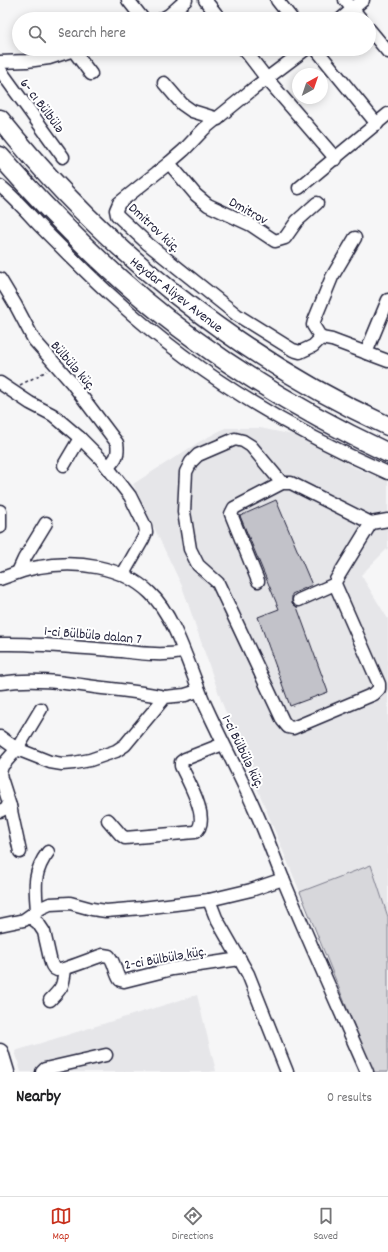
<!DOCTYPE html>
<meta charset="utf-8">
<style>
:root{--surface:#fff;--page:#f2f2f2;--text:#202124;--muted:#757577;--line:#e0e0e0;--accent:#c8321e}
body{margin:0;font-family:Dekko,sans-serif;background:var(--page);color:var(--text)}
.compass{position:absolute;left:292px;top:68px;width:36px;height:36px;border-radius:50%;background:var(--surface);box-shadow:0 2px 10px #0003;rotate:40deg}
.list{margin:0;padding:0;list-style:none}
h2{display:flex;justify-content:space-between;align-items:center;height:52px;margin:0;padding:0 16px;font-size:17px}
h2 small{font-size:13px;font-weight:400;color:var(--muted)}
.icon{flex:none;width:22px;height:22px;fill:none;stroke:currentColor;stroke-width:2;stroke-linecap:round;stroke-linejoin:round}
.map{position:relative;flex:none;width:388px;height:1072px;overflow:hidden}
.search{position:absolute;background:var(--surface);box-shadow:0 2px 10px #0003;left:12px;right:12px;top:12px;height:44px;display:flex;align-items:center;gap:10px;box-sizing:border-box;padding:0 14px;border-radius:22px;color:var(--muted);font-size:15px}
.sheet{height:124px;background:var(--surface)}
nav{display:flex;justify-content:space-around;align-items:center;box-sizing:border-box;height:56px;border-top:1px solid var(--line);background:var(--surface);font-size:11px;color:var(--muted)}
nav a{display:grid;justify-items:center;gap:2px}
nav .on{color:var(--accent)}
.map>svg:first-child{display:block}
.built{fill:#e6e6e9}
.green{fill:#d7d7db;stroke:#7c7c8b}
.building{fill:#c2c2c9;stroke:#22223b}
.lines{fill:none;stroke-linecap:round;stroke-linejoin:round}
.minor-casing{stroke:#22223b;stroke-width:15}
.major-casing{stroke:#22223b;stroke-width:19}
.highway-casing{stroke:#22223b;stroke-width:21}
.path{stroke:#22223b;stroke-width:1.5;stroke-dasharray:3 3;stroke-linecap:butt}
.minor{stroke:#fff;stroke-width:12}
.major{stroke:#fff;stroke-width:16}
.highway{stroke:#fff;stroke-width:18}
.labels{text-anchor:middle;stroke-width:4;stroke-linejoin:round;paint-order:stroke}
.street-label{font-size:14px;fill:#22223b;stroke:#fff}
</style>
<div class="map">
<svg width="388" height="1072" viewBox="0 0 388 1072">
<rect width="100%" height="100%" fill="#f6f6f7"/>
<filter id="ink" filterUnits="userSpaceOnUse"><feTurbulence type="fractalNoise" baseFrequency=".025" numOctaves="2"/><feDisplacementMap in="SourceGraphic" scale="8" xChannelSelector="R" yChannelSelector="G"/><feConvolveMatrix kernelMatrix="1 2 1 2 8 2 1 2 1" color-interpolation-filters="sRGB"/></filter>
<g filter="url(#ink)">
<g class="built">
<path d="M225,428H260L294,435L356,468L388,481V548L361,575L388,619V917L371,865L300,892L222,703L182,586L133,484L199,442Z"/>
<path d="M197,995L216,1071L210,1072H21L15,1051Z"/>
</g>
<path class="green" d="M371,865L388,917V1072H373L300,892Z"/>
<path class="building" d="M276,500L312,585L292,594V603L297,607L328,692L290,706L258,617L279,609L240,516Z"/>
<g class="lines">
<defs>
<g id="minor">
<path d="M128,0L143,19"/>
<path d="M205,0L220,19"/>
<path d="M277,0L292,19"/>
<path d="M345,0L361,19"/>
<path d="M162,19L169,15L186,0"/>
<path d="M341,19L363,0"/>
<path d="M369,29L388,52"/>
<path d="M244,49L267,79L336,159"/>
<path d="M306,49L253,89L204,129L184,150L169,163L119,203L116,210L117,215L148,244L237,315L293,350L300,352L313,346L321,338"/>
<path d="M316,49L377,124"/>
<path d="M73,50L91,74"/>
<path d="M0,62L27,61L49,58L77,49"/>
<path d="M0,70L63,157"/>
<path d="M164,83L182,104L192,111L218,119"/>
<path d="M169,163L196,195L208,205L251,225L275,241L285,238L297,221L317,203"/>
<path d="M0,186C14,197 26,211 38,224C63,249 88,275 114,298C193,371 290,430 388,473"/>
<path d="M299,188L388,114"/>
<path d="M355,238L332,277L314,321L313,325L321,338L332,340L388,361"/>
<path d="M0,279L15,304L34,340L71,382L117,443C119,455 116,459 108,467"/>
<path d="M366,353L388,300"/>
<path d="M0,383L30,403L53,415L80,438L101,459L130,496L145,526L146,532L143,539L123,574"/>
<path d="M64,465L80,438"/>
<path d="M0,511V527"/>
<path d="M371,523L388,520"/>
<path d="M18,572L24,559L46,523"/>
<path d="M0,579C13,574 26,569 39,567C76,560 122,566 150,593C177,618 191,675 207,709C223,744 241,777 256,812C266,834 274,857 283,879C310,944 339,1008 367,1072"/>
<path d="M258,581L231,514L234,508L282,483H291L371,523L336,580L335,584L379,684V689L374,694L293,728L288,727L283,721L218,583L198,565L190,549L184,512L186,472L191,462L198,455L235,439L243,441L251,446L282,483"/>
<path d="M299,600L335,584"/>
<path d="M0,644C37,643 73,647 110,650C134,652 159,657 183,652"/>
<path d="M0,683C34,678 61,682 95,687C118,690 142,692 165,697"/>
<path d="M0,737L17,749L41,709"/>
<path d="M10,806L20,852"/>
<path d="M0,811L10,806L1,778L0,773L2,766L17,749L50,762L62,764L74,763L90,760L116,751L125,745L165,697L185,695L198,691"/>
<path d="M108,820L121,835L125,838L195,832C212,821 187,779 181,766V762L185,759L223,744"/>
<path d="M209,900L216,918L248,974L287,1072"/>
<path d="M37,910C35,886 33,872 48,852"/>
<path d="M30,917L38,923L44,932L51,963C52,966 54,969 57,970C62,971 96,957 103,955L109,956C115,962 115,973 120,980L124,981L172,969L240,959"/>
<path d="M0,925L24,920L41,908L50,904L70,903L92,909L106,911L142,908L209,900L251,890L283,879"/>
<path d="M50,1000C63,987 63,986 65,969"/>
<path d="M42,1072L45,1069L106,1055"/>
</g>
<path id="major" d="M0,1052L6,1072"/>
<g id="highway">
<path d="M0,119C104,249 236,356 388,426"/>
<path d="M0,156C58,222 121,286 193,338C254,383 320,421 388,453"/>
</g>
</defs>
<use href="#minor" class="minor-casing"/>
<use href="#major" class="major-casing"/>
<use href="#highway" class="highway-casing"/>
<path class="path" d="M20,385L47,371"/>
<use href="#minor" class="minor"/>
<use href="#major" class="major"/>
<use href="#highway" class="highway"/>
</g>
</g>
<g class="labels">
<g class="street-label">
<text transform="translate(43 105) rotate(53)" y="5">6- cı Bülbülə</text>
<text transform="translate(249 210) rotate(29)" y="5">Dmitrov</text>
<text transform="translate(155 227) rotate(43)" y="5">Dmitrov küç.</text>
<text transform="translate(177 294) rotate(38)" y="5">Heydar Aliyev Avenue</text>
<text transform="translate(74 365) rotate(49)" y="5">Bülbülə küç.</text>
<text transform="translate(93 634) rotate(5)" y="5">1-ci Bülbülə dalan 7</text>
<text transform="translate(244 751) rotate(64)" y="5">1-ci Bülbülə küç.</text>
<text transform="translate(165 957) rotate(-10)" y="5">2-ci Bülbülə küç.</text>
</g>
</g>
</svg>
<svg class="compass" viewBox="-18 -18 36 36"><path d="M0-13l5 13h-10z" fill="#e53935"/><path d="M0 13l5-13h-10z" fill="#757577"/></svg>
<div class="search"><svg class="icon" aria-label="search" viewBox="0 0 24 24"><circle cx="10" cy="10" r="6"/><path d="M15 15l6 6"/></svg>Search here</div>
</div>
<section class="sheet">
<h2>Nearby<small>0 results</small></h2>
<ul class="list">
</ul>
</section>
<nav>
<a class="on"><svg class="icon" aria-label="map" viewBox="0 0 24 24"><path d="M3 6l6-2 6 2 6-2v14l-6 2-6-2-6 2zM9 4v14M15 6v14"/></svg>Map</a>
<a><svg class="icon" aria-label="directions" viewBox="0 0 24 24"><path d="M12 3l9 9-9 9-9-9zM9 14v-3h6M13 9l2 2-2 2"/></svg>Directions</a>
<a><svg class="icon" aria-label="saved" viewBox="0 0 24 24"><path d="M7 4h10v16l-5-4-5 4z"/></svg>Saved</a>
</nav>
